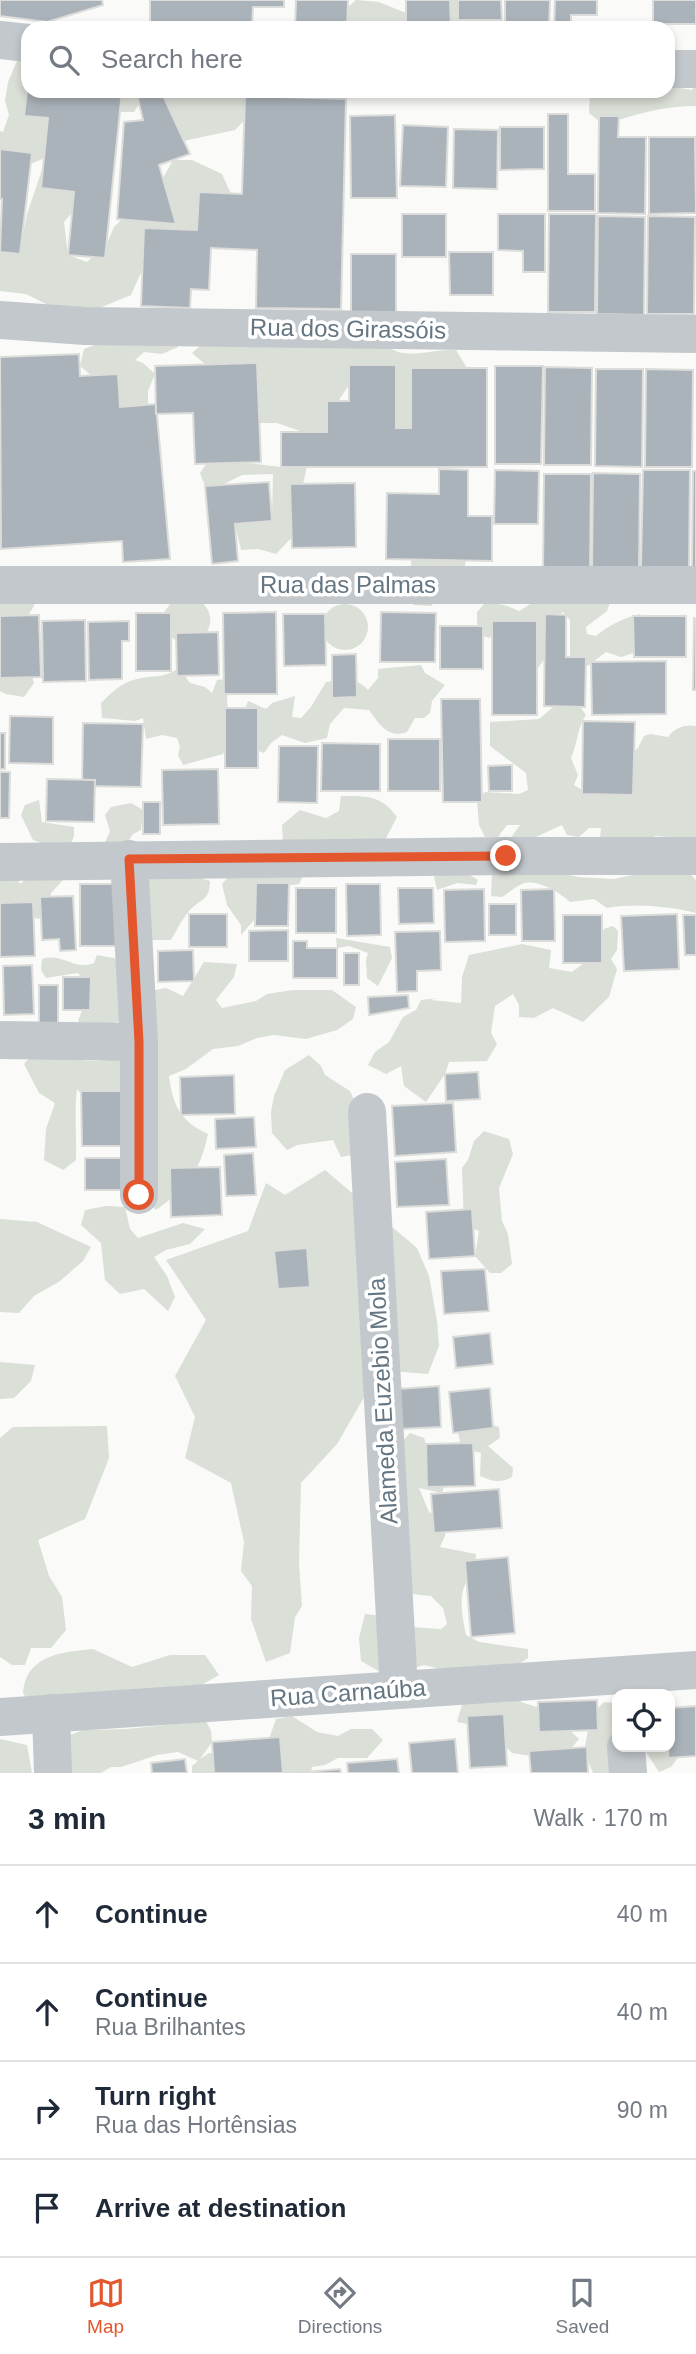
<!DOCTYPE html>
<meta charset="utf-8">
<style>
:root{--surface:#fff;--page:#f2f2f3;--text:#1f2937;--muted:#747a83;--line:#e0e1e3;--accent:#e4572e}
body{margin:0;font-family:Helvetica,sans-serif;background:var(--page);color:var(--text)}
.controls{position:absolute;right:21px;bottom:21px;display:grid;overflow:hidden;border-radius:14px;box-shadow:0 4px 10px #0003}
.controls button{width:63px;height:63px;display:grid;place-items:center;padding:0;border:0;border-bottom:2px solid var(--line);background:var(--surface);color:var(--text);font:35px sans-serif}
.stop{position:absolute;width:21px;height:21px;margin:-16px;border:5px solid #e4572e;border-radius:50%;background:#fff}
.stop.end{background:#e4572e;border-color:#fff;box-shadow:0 2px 7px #0008}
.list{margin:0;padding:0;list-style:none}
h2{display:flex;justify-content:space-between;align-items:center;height:91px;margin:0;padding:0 28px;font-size:30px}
h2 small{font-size:23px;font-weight:400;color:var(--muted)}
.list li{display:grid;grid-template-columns:46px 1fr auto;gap:21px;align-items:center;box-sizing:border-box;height:98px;padding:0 28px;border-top:2px solid var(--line)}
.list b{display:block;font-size:26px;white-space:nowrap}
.list p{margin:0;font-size:23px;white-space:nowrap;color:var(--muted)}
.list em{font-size:23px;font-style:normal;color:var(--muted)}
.icon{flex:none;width:38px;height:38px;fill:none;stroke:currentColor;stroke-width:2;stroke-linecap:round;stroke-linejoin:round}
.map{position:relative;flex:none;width:696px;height:1773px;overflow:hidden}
.search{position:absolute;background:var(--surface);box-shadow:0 4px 10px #0003;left:21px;right:21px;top:21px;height:77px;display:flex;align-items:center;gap:18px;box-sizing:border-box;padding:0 24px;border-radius:21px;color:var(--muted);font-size:26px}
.sheet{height:483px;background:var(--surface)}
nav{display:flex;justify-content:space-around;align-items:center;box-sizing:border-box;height:98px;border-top:2px solid var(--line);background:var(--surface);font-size:19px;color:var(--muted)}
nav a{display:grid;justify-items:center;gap:4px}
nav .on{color:var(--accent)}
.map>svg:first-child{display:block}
.green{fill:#dadfd7}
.building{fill:#aab3b9;stroke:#dcdcda;stroke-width:2}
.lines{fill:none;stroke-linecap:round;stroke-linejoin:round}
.minor{stroke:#c3c8cc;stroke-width:38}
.route{stroke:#e4572e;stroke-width:9}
.labels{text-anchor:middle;stroke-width:7;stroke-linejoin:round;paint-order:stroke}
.street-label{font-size:24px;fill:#657683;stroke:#fff}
</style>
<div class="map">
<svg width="696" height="1773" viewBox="0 0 696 1773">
<rect width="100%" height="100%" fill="#fafaf8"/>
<g class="green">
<path d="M356,0L379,2L406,13L411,28H332L340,14Z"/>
<path d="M449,0H488L495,10L494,28H442Z"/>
<path d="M28,52L30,91L26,100L36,117L48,118L45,158L28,165L0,160V131L3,132L9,115L5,101L8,82L20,54Z"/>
<path d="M668,78L674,87L692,90L696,85V106C664,106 634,114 604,125L589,113L590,91H668Z"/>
<path d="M118,91H244L245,96L255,109L235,130L174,143L139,104L134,112H120Z"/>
<path d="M173,160H192L222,174L231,194L198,238L143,268L131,295L85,314L56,309L26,294L0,291V234L3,242L21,245L27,214L43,167L60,178L81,202L64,222L68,255L87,262L107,243L114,227L163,178Z"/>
<path d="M177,337L178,347L162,354L144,352L135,360L143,363L155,374L148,391V405L106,413L92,376L80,366L84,349L97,344Z"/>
<path d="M209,338L377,341C385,345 394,352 403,353C421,355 438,349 456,350L467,368L436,372L411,368L416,437L383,420L389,365H366L349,372V385L335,406L327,432H303L277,423H259L258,385L248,372L206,365L192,353Z"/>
<path d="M239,462L281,467L308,462L303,484L301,518L297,532L276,554L258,549L241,550L235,524L251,514L272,521L273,474L242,475L222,485L205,486L200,473L207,463Z"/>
<path d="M422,559H466L464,570L431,606L414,605L403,593L411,570V560Z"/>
<path d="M0,595L34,597V606L25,620L0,626Z"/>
<path d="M539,599L610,602L607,611L586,627L587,634L596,636C609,625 624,618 640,614L651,625L652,647L621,657L606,652L589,665L580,666L570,655V620L563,612L545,625L550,651L533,675L510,621L489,638L481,635L477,622V612L484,604C498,603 507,605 519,611Z"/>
<path d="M172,601L202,602C213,614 213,625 203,638L181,644L168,635L163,614Z"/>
<circle cx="345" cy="627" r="23"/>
<path d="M421,665L425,673L445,685L432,701L430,713L424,718H415L407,732C388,739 379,724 369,710L344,708L330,724L327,738L305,743L282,735L271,743L264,753L243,745L241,720L248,701L266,709L272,703L295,696L292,717L301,718L311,707L326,682C342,679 356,677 368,690L378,678V669Z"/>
<path d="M179,668L190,683L205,687L212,693L217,680L228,679L227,702L232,734L223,754L183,765L178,755L180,747L177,738L162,735L146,739L143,718L135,721L102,718L101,703C112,692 122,682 137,679C156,674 160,680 179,668Z"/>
<path d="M0,670L31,673L34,683L24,697L6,694L0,691Z"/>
<path d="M576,701L586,715C577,727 578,743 571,758L578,775L574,785L582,790H592L638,748L644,736L650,734L668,737C675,728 684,724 696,726V839L655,836L644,845L600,838L601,828H589L579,837L567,835L562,825L523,843L510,839L520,825H507L498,837H485L479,825L477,799L485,792L519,794L528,790L526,773L490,746V722L539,719L559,702Z"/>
<path d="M341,796C367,796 381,795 397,817L384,842H283L282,825L300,810L326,818L339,811Z"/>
<path d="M39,800L42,822L74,827V836L71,844L50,846L33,840L21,815L25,805Z"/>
<path d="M131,803L143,810L141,830L133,834L126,845H104L110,831L105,815L111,807Z"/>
<path d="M529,866L578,877L614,879L637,874H690L696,880V913C667,906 635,903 607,908L594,899L570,902C560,893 537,878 522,884C515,887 509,893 502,897L491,896L492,874Z"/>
<path d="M0,869L17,877L20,884L29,876L63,880L51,893L48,911L39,919L13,912L0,921Z"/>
<path d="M439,870H462L478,880L476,885L457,883L437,890L434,877Z"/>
<path d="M156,875L194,876L210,881C209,899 205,897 193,907C184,915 177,930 171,940H151L145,883Z"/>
<path d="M229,876H303L299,884L265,889L262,911L241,935V925L227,905L222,884Z"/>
<path d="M613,926L618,931L617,950L611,959L617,969L609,997L583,1022L553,1008L534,1018L519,1017V1005L513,994L495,1006L491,1033L497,1044L487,1061L449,1062L445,1074L426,1102L404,1086L401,1066L386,1074L368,1065L375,1052L389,1042L403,1017L416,1010L421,1000L438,998L430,1000L461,1003L462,977L469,955L522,944L551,950L549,968L572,972L588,960L604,929Z"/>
<path d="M336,938L390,947L392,958L378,986L367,978L366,960L368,953L349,946L337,948Z"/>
<path d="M97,955L114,958L127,973L119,1022L110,1023L91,1034L78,1021L90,990L78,973L46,978L41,970L42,959C62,952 75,971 94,963Z"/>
<path d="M204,962L237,964L234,977L216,1000L222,1008L256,1001L267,994L293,990H332L356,1007L353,1019L337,1030L306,1039L274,1035L257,1038L238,1046L213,1049L186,1069L169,1076C173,1106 180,1121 208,1134C200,1172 187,1188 156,1210L146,1201L145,992L166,988L183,996Z"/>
<path d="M52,1052C79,1062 93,1063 122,1058L129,1078L118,1098L92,1108L77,1089C74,1113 77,1136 76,1160L63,1170L44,1160L46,1129L55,1103L39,1093L24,1064L33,1054Z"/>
<path d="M309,1055L321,1066L325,1075L350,1091L362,1117L357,1154L341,1157L333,1140L297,1145L287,1150L272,1133L271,1112L274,1096L285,1070Z"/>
<path d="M484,1131L509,1139L513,1154L499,1188L502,1221L508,1234L512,1264L501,1273H490L475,1256L479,1231L464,1225L462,1168L468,1160L474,1141Z"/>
<path d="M325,1170L417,1248L429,1276L437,1321L439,1346L428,1374L391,1371L366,1394L337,1444L301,1483L299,1563L302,1606L295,1617L290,1653L266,1662L251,1619L252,1586L241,1571L244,1542L231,1483L185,1458L195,1417L175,1376L206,1320L166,1260L248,1231L266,1183L285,1195Z"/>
<path d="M106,1206L125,1207L130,1229L138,1238L183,1223L205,1229L190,1244L166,1250L154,1257L167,1276L175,1297L168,1311L144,1289L120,1294L105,1280L101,1243L81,1225L85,1210Z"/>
<path d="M0,1219L37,1222L91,1247L83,1261L60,1281L34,1296L19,1313L0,1312Z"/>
<path d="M0,1362L35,1365L31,1381L14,1398L0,1399Z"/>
<path d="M483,1422L499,1427L500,1438L488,1446L513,1468L512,1477C500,1484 492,1481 480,1476L481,1453L461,1448L458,1432Z"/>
<path d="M107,1426L109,1458L85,1519L38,1540L49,1576L62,1597L66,1630L51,1648H31L25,1665H12L0,1657V1438L13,1427Z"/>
<path d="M410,1433L424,1438L430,1456L446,1480L442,1493L419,1488L429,1512L446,1520L445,1536L440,1547L476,1554C475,1572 470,1573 464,1587C459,1602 463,1620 466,1635L479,1642L528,1649V1658L510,1670L448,1671L424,1665L401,1672L394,1680L361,1661L359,1638L365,1614L404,1618L410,1627L441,1629L447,1624L443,1608L431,1596L412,1594L401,1443Z"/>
<path d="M93,1649L132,1667L170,1655H205L219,1675L188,1693L31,1705L23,1693C26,1655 62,1652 93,1649Z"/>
<path d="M517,1693L521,1702L549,1711L579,1739L565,1756L545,1758L512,1753L488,1728L457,1722L463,1701Z"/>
<path d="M604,1702L615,1703L617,1716L613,1773H593L584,1751L591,1715Z"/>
<path d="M292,1716L317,1732L338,1736L351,1729H372L383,1740L367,1758H338L325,1765L312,1767L311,1773H279L268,1742L276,1719Z"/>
<path d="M206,1721L211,1731L212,1742L200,1759L209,1753L225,1756L222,1773H192V1766L198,1761L178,1752L157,1755L121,1767H111L101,1773H66L65,1737L83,1730L126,1729Z"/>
<path d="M0,1739L27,1745L32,1773H0Z"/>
<path d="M646,1747H670L682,1752L671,1767L659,1772L646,1752Z"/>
</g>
<g class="building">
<path d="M0,0H102L103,5L47,22L0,16Z"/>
<path d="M150,0H284V7H253L252,28H150Z"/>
<path d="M296,0H348L347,28H295Z"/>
<path d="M406,0H450L451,28H406Z"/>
<path d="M458,0H501L502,20H458Z"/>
<path d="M505,0H550L549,28H505Z"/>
<path d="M555,0H597V15H571V28H554Z"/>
<rect x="653" y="0" width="43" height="24"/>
<path d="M27,90L74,95L75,91H122L105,258L68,255L74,192L41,188L48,118L24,116Z"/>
<path d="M148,91H161L190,154L159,165L176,224L117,219L124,122L143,120L137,95Z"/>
<path d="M245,96L346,99L341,309L256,308L257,250L211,248L209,290L191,289L190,308L141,306L144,228L197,230L199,192L242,194Z"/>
<path d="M548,114H568V174H595V211H548Z"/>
<path d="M395,115L397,198H351L350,116Z"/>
<path d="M599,116H619L618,137H646L645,214L598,213Z"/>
<path d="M403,125L448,127L446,187L400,186Z"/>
<path d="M500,127H544V169L500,170Z"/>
<path d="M454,129L498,130L497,189L453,188Z"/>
<path d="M649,137H695L696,213L649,214Z"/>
<path d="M0,149L32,153L20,254L0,252L2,199H0Z"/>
<rect x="402" y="214" width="44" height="43"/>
<path d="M498,214H545V272H523V251L498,250Z"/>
<path d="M549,214H596L595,312H548Z"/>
<path d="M598,216L645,217L644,315L597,314Z"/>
<path d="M648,216L695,217L694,314H647Z"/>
<path d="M449,252H493V295H450Z"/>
<path d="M351,254H396V314L351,315Z"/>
<path d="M79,354L80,376L118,374L120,407L156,404L170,559L123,562L122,541L1,549L0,357Z"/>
<path d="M257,363L261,462L195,464L193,413L156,414L155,366Z"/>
<path d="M349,365H396V428H411V368H487V467H281V432H327V401H349Z"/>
<path d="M495,366H543L541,464H495Z"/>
<path d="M545,367L592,368L591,465H544Z"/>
<path d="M596,369H643L642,467L595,466Z"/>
<path d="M646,369L693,370L692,467H645Z"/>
<path d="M439,469L468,470V516H492V561L386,559L387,493L439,494Z"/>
<path d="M495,470L539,471L538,524H494Z"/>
<path d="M643,470H690L689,568L641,567Z"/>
<path d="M693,471H696V569H692Z"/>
<path d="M593,473L640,474L639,571H592Z"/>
<path d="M544,474H591L590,572H543Z"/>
<path d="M269,482L272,521L235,524L238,561L212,564L205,486Z"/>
<path d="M355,483L356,547L292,548L290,484Z"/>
<path d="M276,612L277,694H224L223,613Z"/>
<path d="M381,612L436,613L435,662H380Z"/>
<rect x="136" y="613" width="35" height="58"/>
<path d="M283,614H325L326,665L284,666Z"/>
<path d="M545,614L566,615V657H586L585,707L544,706Z"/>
<path d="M39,615L41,677L0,678V616Z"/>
<path d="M633,616H686V657H634Z"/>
<path d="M694,618L696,619V690H693Z"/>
<path d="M85,620L86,681L43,682L42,621Z"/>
<path d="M129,621V641H122V679L89,680L88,622Z"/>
<rect x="492" y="621" width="45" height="94"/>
<rect x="440" y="626" width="43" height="43"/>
<path d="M218,632L219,675L177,676L176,633Z"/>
<path d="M356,654L357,697L332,698V655Z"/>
<path d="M666,661V714L592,715L591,662Z"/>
<path d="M441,699H480L482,802H443Z"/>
<rect x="225" y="708" width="33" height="60"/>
<path d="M10,716L53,717V764L9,763Z"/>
<path d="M583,721L635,722L633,795L582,794Z"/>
<path d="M83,723L143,724L141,787L82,786Z"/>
<rect x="0" y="733" width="5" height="36"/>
<rect x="388" y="739" width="52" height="52"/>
<path d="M322,743L380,744V791H321Z"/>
<path d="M279,746H318L317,803L278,802Z"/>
<path d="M512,765V791H489L488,766Z"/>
<path d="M218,769L219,824L163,825L162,770Z"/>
<path d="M0,772H10L9,818H0Z"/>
<path d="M47,779L95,780L94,822L46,821Z"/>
<rect x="143" y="802" width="17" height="32"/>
<path d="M256,883H289L288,926H255Z"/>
<rect x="80" y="884" width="36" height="62"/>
<path d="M346,884H380L381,935L347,936Z"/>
<rect x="296" y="888" width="40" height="45"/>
<path d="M398,888H433L434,923L399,924Z"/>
<path d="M484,889L485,941L445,942L444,890Z"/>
<path d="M554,889L555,941H522L521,890Z"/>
<path d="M73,896L76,950L60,951L59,939L42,940L40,897Z"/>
<path d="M33,902L35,956L0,957V903Z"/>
<rect x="489" y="904" width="27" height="31"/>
<rect x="189" y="914" width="38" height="33"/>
<path d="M677,914L679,969L624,971L621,916Z"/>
<rect x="563" y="915" width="39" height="48"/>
<path d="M683,915H696V955H685Z"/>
<path d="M288,930V961H249V931Z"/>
<path d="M440,931L441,970L417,971V991L397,992L395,932Z"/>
<path d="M293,941H307V948H337V978H293Z"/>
<path d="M193,950L194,981L158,982V951Z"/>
<rect x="344" y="953" width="15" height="32"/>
<path d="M32,965L34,1014L4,1015L3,966Z"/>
<path d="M63,977H91L90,1010H63Z"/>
<rect x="39" y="985" width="19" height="38"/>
<path d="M408,995L409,1008L369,1015L368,997Z"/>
<path d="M478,1072L480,1099L446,1101L445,1074Z"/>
<path d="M234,1075L235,1114L181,1115L180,1077Z"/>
<path d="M81,1091H127V1146H82Z"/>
<path d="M453,1103L456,1152L395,1156L392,1106Z"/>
<path d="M254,1117L256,1147L216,1149L215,1119Z"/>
<path d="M253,1153L256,1195L226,1196L224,1155Z"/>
<rect x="85" y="1158" width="45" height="32"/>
<path d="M446,1159L449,1205L397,1207L395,1162Z"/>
<path d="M220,1167L222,1215L171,1217L170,1168Z"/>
<path d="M472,1209L475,1256L429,1259L426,1212Z"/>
<path d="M307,1248L310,1287L278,1289L274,1251Z"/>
<path d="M485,1269L489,1311L444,1314L441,1271Z"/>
<path d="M490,1333L493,1364L456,1368L453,1337Z"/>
<path d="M439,1386L441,1427L400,1429L398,1389Z"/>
<path d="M490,1388L493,1428L453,1433L449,1392Z"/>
<path d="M473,1443L475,1486L427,1487L426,1444Z"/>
<path d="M499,1489L502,1528L434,1533L431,1494Z"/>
<path d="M508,1557L515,1633L471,1637L465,1561Z"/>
<path d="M597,1700L598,1730L539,1732L538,1702Z"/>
<path d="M696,1706V1756L668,1758L670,1708Z"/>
<path d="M504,1714L507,1766L470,1768L467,1716Z"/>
<path d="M280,1737L283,1773H214L212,1742Z"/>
<path d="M455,1739L458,1773H412L409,1743Z"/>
<path d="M587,1747L588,1773H531L529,1751Z"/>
<path d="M185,1759L187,1773H152L151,1763Z"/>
<path d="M397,1759L399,1773H348L347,1763Z"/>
<path d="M340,1769L341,1773H295Z"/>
</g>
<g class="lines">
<g class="minor">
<path d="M0,40L28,43"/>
<path d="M668,69H696"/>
<path d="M0,320L85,326L696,334"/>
<path d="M0,585H696"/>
<path d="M129,859L139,1042V1195"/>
<path d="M0,862L506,856H696"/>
<path d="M0,1040L139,1042"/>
<path d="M367,1112L399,1690"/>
<path d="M51,1713L53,1773"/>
<path d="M0,1717L696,1670"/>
<path d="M626,1747L628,1773"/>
</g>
</g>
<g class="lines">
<path class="route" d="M139,1195V1042L129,859L506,856"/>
</g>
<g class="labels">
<g class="street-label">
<text transform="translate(348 329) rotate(1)" y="8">Rua dos Girassóis</text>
<text x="348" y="593">Rua das Palmas</text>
<text transform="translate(383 1401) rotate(-93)" y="8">Alameda Euzebio Mola</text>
<text transform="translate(348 1693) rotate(-4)" y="8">Rua Carnaúba</text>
</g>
</g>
</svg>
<div class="controls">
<button><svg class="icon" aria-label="locate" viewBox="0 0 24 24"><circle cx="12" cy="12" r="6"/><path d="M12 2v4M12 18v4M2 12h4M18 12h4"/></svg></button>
</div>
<div class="stop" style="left:139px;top:1195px"></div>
<div class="stop end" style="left:506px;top:856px"></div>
<div class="search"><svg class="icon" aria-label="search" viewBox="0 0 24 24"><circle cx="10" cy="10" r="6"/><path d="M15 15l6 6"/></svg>Search here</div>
</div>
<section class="sheet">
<h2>3 min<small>Walk · 170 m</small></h2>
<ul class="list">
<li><svg class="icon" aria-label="ahead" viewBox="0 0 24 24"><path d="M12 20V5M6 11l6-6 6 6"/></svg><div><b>Continue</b></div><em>40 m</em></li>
<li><svg class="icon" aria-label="ahead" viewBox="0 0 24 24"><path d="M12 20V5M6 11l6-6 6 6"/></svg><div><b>Continue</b><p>Rua Brilhantes</p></div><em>40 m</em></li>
<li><svg class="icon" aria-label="right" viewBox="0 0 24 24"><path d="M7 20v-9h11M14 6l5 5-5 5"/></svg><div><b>Turn right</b><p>Rua das Hortênsias</p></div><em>90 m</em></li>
<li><svg class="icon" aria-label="arrive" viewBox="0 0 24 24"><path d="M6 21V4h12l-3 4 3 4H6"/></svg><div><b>Arrive at destination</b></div></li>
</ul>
</section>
<nav>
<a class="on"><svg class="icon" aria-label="map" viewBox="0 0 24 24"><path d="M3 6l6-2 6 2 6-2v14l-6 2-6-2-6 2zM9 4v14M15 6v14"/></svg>Map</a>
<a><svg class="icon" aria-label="directions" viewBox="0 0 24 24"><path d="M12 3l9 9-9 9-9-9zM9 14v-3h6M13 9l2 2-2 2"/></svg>Directions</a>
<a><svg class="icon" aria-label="saved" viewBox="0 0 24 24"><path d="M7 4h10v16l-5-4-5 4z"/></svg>Saved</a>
</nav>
